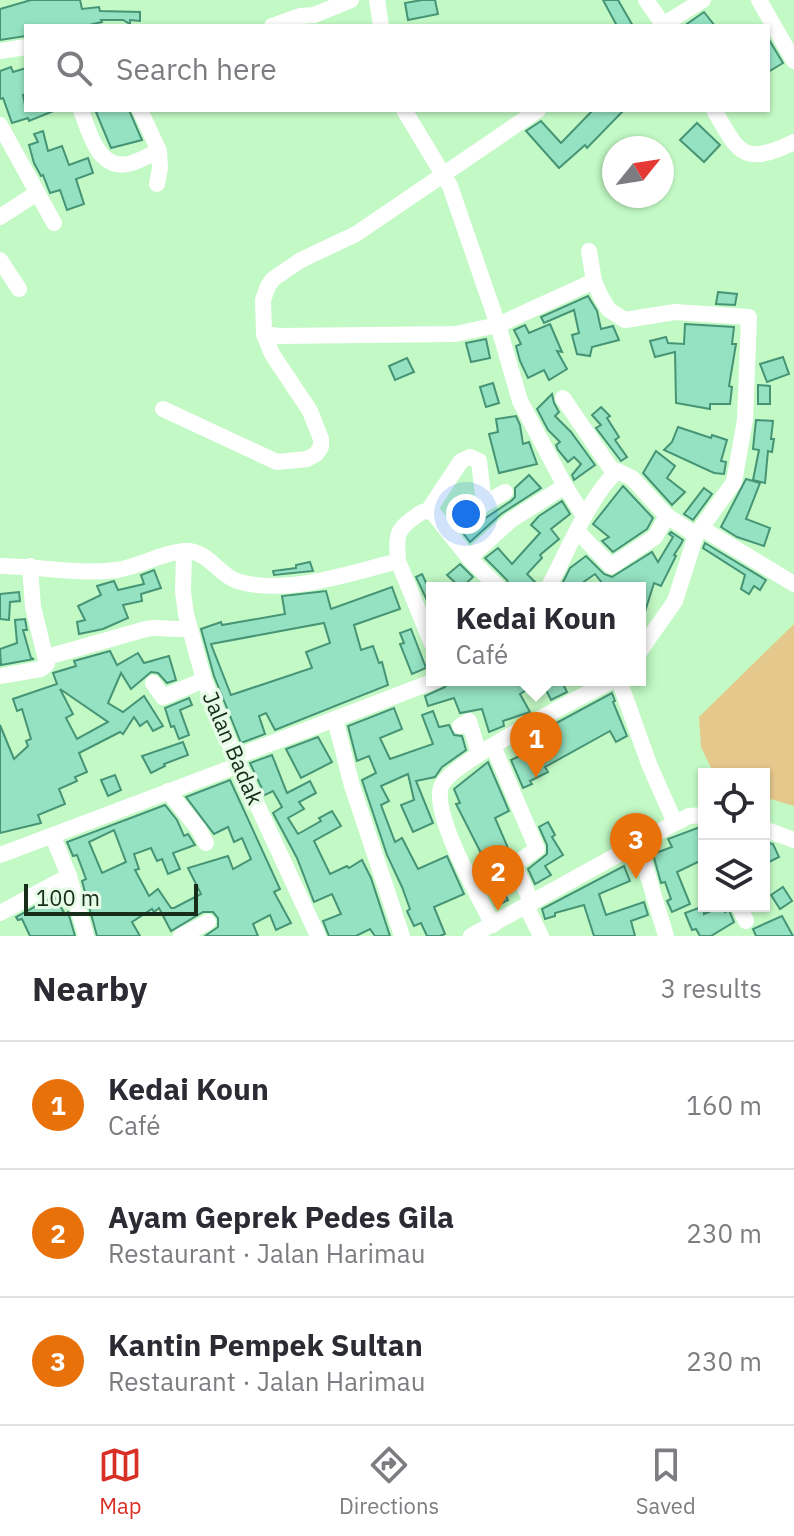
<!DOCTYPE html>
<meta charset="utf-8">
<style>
:root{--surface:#fff;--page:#f7f7f7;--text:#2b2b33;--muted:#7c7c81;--line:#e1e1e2;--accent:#d93025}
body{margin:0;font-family:"IBM Plex Sans",sans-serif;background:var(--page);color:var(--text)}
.controls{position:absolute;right:24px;bottom:24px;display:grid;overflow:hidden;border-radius:0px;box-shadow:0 2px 6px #0004}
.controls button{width:72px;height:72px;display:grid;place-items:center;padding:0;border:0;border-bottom:2px solid var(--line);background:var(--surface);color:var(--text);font:40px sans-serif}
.compass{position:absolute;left:602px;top:136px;width:72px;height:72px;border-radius:50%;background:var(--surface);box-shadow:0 2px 6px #0004;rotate:60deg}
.scale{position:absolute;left:24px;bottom:20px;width:174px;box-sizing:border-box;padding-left:8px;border:4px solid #182d19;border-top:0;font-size:22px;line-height:28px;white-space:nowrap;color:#182d19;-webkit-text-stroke:6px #e6fce7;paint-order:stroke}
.you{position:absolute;left:466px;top:514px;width:28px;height:28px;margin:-20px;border:6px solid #fff;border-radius:50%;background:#1a73e8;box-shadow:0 0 0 12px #1a73e833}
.badge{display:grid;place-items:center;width:52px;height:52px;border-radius:50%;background:var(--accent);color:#fff;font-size:26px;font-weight:700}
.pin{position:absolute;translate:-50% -66px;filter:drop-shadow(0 2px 4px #0008)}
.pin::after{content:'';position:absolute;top:42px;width:28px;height:24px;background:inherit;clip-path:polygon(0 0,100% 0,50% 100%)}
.popup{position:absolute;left:426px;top:582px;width:220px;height:104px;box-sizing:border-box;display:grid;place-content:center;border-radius:0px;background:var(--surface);filter:drop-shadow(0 2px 6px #0005);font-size:26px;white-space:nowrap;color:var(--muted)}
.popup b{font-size:30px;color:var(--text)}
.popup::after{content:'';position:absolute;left:50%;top:100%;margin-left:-16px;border:16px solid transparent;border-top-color:var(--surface)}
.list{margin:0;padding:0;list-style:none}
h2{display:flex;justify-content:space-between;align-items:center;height:104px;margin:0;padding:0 32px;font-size:34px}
h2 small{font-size:26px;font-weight:400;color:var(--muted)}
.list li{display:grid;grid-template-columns:52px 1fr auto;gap:24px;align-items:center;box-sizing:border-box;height:128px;padding:0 32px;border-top:2px solid var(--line)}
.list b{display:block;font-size:30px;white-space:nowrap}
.list p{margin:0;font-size:26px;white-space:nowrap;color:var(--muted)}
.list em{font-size:26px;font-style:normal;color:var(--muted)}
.icon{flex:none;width:44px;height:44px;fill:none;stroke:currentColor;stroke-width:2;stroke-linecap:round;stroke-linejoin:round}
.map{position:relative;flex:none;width:794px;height:936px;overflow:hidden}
.search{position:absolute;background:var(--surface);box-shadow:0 2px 6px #0004;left:24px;right:24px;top:24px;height:88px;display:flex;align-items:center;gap:20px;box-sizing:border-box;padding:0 28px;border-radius:0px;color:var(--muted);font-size:30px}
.sheet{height:488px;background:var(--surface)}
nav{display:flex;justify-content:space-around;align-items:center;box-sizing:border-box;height:112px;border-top:2px solid var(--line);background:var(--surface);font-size:22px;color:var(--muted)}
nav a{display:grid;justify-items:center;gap:4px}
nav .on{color:var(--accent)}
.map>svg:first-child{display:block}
.green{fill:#e5c88c}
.building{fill:#94e2c1;stroke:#469476;stroke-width:2;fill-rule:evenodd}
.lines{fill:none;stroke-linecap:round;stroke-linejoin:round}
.minor{stroke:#fff;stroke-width:16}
.labels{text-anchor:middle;stroke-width:7;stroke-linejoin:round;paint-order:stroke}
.street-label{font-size:22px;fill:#182d19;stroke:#e6fce7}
</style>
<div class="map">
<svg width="794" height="936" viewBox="0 0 794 936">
<rect width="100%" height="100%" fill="#c2f9c4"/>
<path class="green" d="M794,624V806L764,797V774H714L701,747L699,717Z"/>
<g class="building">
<path d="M31,0H80L82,9L99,7L100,11L140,12V21L130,20V24L123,20H101L102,22L85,26H26V36L0,40V9Z"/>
<path d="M422,0H435L438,14L408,20L405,3Z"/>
<path d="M603,0H618L633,26H617Z"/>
<path d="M704,12L715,26H684Z"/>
<path d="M768,38L783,63L768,72Z"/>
<path d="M11,67L13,72L26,68V94L23,95L26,110H56L29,121L28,118L12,123L3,98L0,99V71Z"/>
<path d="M102,110H129L142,140L111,148L96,112Z"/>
<path d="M593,110H624L587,148L585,145L559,168L526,131L541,121L561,143Z"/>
<path d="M697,123L720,145L704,162L680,140Z"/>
<path d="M43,131L48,151L62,146L69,165L88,158L93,173L76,179L84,204L67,210L60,190L50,193L43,175L41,176L34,163L29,145L38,142L34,134Z"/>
<path d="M718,292L737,294L735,305L716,304Z"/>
<path d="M588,296L597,311L601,329L613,326L619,340L592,347L590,356L577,354L572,335L579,333L574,310L544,323L541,317Z"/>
<path d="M550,324L562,352L557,351L567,369L549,380L544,370L528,378L520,361L516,346L521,344L514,330L525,325L529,333Z"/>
<path d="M685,324L734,327L732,344H736L729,386L732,387L730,404H710V409L676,403L675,352L655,357L650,341L666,337L668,343L684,344Z"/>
<path d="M486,339L490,358L471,362L466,343Z"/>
<path d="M783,357L789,374L767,382L760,364Z"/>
<path d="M407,358L414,372L395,380L389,366Z"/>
<path d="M493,383L499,403L486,407L480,387Z"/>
<path d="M758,385L770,386V404H758Z"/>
<path d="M552,394L554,403L559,412L555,416L571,432L595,465L574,480L572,475L581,464L574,457L568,462L558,450L556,445L560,442L548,430L537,409Z"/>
<path d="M601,407L610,416L607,418L619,437L615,440L627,457L621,461L596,428L601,425L592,415Z"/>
<path d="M516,416L520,425L523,444L529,442L537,464L499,473L489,434L498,432L496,419Z"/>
<path d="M756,420L773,421L771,439H774L772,452L768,451L765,483L753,480L759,450L753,449Z"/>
<path d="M678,427L711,438L712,435L727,440L721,461L726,462L724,474L714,473L664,450L672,442Z"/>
<path d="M656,451L675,466L667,478L685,492L672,505L643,473Z"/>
<path d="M529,475L541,488L501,514L470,542L463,533L511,501L515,497V488Z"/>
<path d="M746,479L760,483L746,519L770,528L764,546L737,537L721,527Z"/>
<path d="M623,486L653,518L647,529L613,552L602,541L609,537L593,524Z"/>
<path d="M704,488L712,494L693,520L684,514Z"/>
<path d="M562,501L570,514L551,529L559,539L540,555L542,558L527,574L538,585L537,588H510L507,580L485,558L498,548L512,564L540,533L531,525L539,516Z"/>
<path d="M671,532L683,540L681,544L674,555L676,556L661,586L654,583L642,621H640V588H606L595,574L575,588H560L570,568L586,556L604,574L612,577L652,552L658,562L673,537L669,534Z"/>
<path d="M705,543L766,580L760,590L754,586L749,594L741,589L745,575L703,548Z"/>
<path d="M310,562L313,571L274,575L273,571L296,568V565Z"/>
<path d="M460,564L473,577L461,588L447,575Z"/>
<path d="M154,570L161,588L141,594L142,601L123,605L128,618L103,629L79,634L77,622L85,620L78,606L101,595L97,586L114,581L118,590L144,584L141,575Z"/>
<path d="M422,574L429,589L432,586V611L416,577Z"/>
<path d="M392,587L400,609L354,625L361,650L373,646L379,663L382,662L388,685L275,730L266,713L259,716L265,734L241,743L214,676L201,629L221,622L222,625L285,614L282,596L326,591L331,609ZM324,623L330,643L306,652L312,668L231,695L211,644Z"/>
<path d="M19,592L20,601L10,602L9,620L0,619V594Z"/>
<path d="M25,619L27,630H23L31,658L34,659L1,665L0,649L17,643L15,620Z"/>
<path d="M411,629L426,668L412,674L400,644L404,643L400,633Z"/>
<path d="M110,651L117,665L138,653L144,663L169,656L176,680L167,683L158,673L151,672L131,689L121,673L108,703L123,712L144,696L163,726L153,731L147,721L140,726L134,717L123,734L120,732L79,753L87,772L75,777L77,781L59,789L65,804L38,815L41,823L0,833V725L14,759L28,746L26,741L31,739L22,709L17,711L13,699L57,684L53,673L76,666L74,661ZM60,689L108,722L77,739L66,718L73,714Z"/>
<path d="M448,680H543L520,694L530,712L503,721L504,726L489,732L482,709L460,713L454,698L428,706L425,696L445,687Z"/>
<path d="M550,680H561L567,692L551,700L543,684Z"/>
<path d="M612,693L615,701L613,702L627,736L616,742L610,731L545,767L548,772L530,781L532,784L523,788L511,760L526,753L521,742Z"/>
<path d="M189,698L192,705L180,710L189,735L179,739L174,726L171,727L165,708Z"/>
<path d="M394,708L402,729L380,738L390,759L433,744L422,715L433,711L439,727L449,725L454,735L462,736L466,750L442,767L435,777L416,781L433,823L413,832L401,805L414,800L408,774L381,786L389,801L381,805L395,842L402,838L418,869L447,856L464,894L434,907L445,934L440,936H427L421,923L414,926L407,911L410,909L402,887L387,855L362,780L376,773L369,756L357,761L348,726Z"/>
<path d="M318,737L332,762L301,778L286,749Z"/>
<path d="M183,742L188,755L164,764L165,766L151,773L142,756Z"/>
<path d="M272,755L287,793L310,781L316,793L299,802L304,809L288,818L298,834L321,821L319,818L332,811L341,826L314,841L330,874L347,866L349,868L362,860L371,878L390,936H375L370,929L356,936H329L323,921L341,914L332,894L314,902L297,858L273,813L282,807L273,791L265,795L250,763Z"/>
<path d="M488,762L509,811L495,818L508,848L501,852L505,859L504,869L510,883L501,888L508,900L496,906L481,871L486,868L479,857L482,855L456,804L460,803L454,789Z"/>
<path d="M115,775L121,790L108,796L101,780Z"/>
<path d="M230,780L280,889L274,892L291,923L276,930L270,915L253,924L258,936H205L218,927V918L213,912H203L171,931L159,908L154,912L152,909L132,922L140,936H97L82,881L86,879L77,855L73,856L67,842L165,805L177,820L184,836L188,834L195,845L173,853L180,869L168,874L162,859L157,861L151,848L134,854L139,869L135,870L149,896L158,889L171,908H174L201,894L188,868L228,856L233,869L251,859L242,838L234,842L228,827L214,834L186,797ZM114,830L126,862L102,873L89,842Z"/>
<path d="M548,822L555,835L552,837L563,855L545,866L551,875L535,884L528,869L547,854V845L539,827Z"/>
<path d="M700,827L704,836V859L677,872L690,904L672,912L667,901L671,899L665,882L661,883L653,854L672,847L668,839Z"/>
<path d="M769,843L773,844L779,857L767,863L764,845Z"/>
<path d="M624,866L630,881L599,894L606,915L644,902L648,915L631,921L635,936H594L584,905L555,913V916L545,919L542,909Z"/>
<path d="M783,887L792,901L780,909L771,895Z"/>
<path d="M54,896L65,914L68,912L75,936H30L22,919L18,920L16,917Z"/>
<path d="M704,906V914L723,906L725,912L729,910L734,922L711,936H700L696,929L692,930L685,913Z"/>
<path d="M782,916L793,936H756L753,929Z"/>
</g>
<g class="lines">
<g class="minor">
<path d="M377,0L381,26"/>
<path d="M646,0L664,26"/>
<path d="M759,0L794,61"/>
<path d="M272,26L300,16L314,15L351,0"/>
<path d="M661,26L703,0"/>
<path d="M0,51L26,47"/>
<path d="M81,110C89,132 98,170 128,164C138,162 149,155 159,151L140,110"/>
<path d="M404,110L450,186L498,325L520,401L565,486L584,516"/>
<path d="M714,110C739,153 743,167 794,142"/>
<path d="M0,125L54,223"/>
<path d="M157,184L160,168L159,151"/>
<path d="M0,217L37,193"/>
<path d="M589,251L594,281L601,297L609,310L625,320L675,312L749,317L745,420L734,482L696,535L675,601L640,651"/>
<path d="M0,260L19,289"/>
<path d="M264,334L279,336L455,334L498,325L594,281"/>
<path d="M563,398L614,473"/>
<path d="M163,409L277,462L307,459L316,454L321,447V439L310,411L272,354L264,334L263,300L268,286L273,279L301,260L356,234L538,110"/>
<path d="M428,511L461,461L470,457L479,461L484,504"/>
<path d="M703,529L794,584"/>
<path d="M448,531L484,504L505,492"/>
<path d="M578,532L611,566L655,537L667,516"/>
<path d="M184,551L183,592L186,614L204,680L235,757L318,936"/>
<path d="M469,558L511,520L565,486"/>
<path d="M398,561L432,644"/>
<path d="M0,566C37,566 80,575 116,570C139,567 162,552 186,551C207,550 219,575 237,581C284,596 352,573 398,561C397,536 394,531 416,516C423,511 425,510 433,513L469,558L499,588"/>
<path d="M548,588C567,553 589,497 617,471L632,478L667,516L696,535"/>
<path d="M47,657L146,629C160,626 172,631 189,628"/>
<path d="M0,676L41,669L47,664L33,607L30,566"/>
<path d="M619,680L649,764L675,823"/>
<path d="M153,683L163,697L204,680"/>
<path d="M335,719L437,680"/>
<path d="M460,726L469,721L479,754"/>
<path d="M493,746L537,849L514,865L532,903"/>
<path d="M235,757L335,719L352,786L402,936"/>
<path d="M168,791L199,830L206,843"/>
<path d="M764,829L794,840"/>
<path d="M53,837L69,876L86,936"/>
<path d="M638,843L666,936"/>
<path d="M0,855L239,765"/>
<path d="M526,906L541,936"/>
<path d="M739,906L746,921"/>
<path d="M0,913L69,876"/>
<path d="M493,925C479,897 432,815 441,787C449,762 584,696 613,680"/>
<path d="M181,936L208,922"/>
<path d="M471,936L675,823L689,816L704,815"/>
</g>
</g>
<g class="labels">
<g class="street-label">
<text transform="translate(233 748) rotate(67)" y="8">Jalan Badak</text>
</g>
</g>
</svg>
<div class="controls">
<button><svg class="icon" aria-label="locate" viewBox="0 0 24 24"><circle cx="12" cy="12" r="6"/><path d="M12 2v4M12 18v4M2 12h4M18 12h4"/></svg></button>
<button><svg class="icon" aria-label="layers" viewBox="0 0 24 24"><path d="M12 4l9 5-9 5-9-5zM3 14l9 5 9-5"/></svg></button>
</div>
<svg class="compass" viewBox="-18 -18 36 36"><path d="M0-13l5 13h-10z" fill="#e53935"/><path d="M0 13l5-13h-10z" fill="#7c7c81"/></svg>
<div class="scale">100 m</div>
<div class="you"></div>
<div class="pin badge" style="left:536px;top:778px;background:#e8710a">1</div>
<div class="popup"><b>Kedai Koun</b>Café</div>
<div class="pin badge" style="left:498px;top:911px;background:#e8710a">2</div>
<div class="pin badge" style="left:636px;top:879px;background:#e8710a">3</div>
<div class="search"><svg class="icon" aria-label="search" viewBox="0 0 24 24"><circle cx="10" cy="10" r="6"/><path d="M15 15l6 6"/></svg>Search here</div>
</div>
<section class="sheet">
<h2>Nearby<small>3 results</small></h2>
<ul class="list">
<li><span class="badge" style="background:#e8710a">1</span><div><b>Kedai Koun</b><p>Café</p></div><em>160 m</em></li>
<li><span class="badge" style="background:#e8710a">2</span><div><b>Ayam Geprek Pedes Gila</b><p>Restaurant · Jalan Harimau</p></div><em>230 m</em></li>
<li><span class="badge" style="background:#e8710a">3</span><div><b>Kantin Pempek Sultan</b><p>Restaurant · Jalan Harimau</p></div><em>230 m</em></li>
</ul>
</section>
<nav>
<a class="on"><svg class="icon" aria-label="map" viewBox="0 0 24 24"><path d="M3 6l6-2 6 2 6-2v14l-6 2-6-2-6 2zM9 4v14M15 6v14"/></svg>Map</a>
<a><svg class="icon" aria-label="directions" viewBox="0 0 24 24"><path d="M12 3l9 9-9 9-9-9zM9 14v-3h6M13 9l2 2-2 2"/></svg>Directions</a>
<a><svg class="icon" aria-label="saved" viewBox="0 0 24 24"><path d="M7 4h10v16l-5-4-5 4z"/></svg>Saved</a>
</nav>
